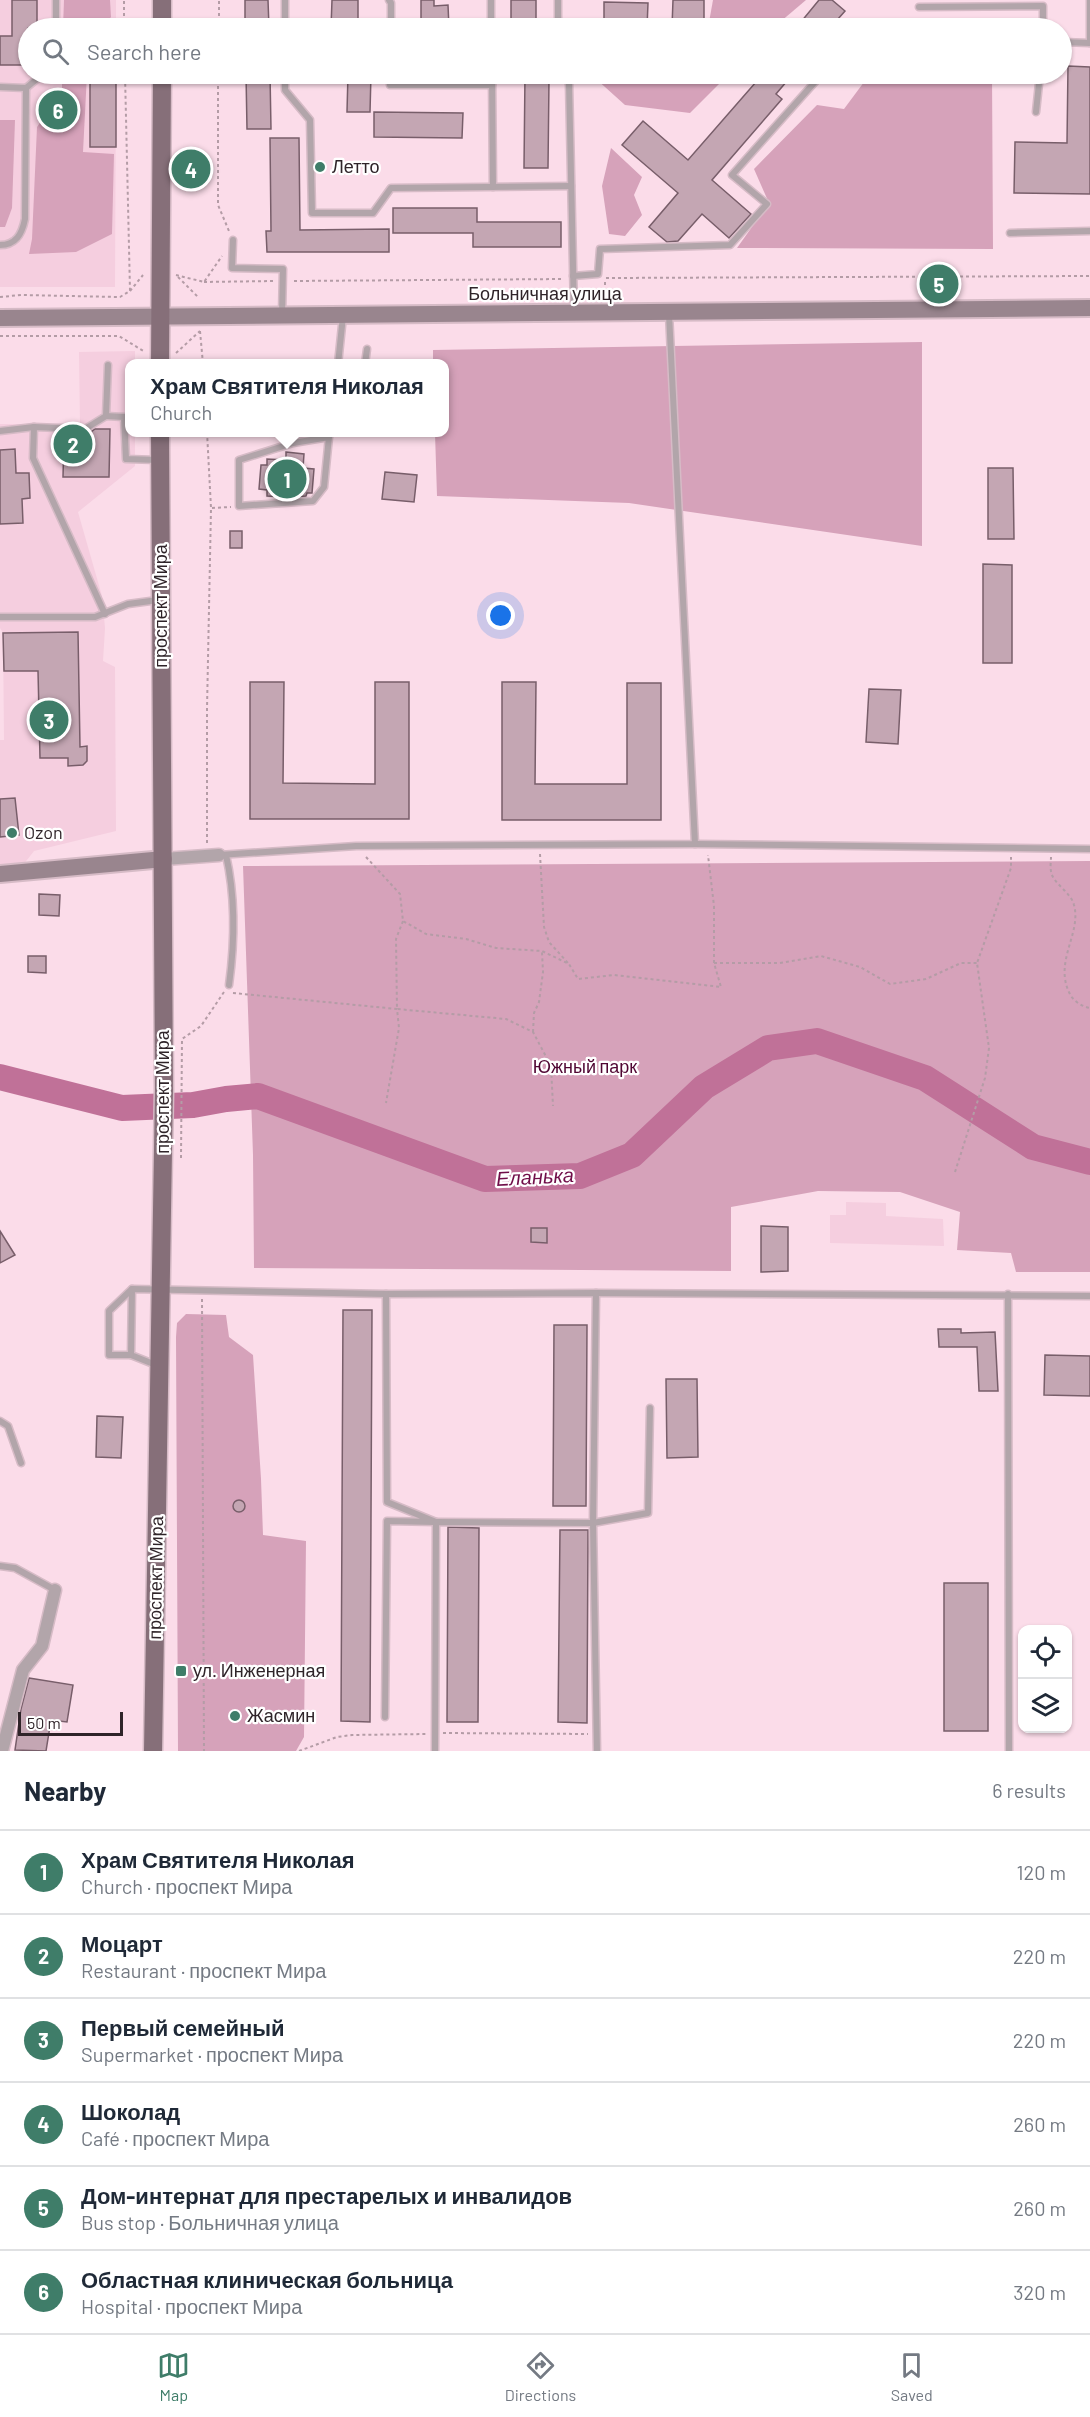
<!DOCTYPE html>
<meta charset="utf-8">
<style>
:root{--surface:#fff;--page:#f2f2f3;--text:#1f2937;--muted:#747a83;--line:#e0e1e3;--accent:#3f7d69}
body{margin:0;font-family:Barlow,sans-serif;background:var(--page);color:var(--text)}
.controls{position:absolute;right:18px;bottom:18px;display:grid;overflow:hidden;border-radius:12px;box-shadow:0 2px 4px #0004}
.controls button{width:54px;height:54px;display:grid;place-items:center;padding:0;border:0;border-bottom:2px solid var(--line);background:var(--surface);color:var(--text);font:30px sans-serif}
.scale{position:absolute;left:18px;bottom:15px;width:105px;box-sizing:border-box;padding-left:6px;border:3px solid #2f2429;border-top:0;font-size:16px;line-height:21px;white-space:nowrap;color:#2f2429;-webkit-text-stroke:4px #fff;paint-order:stroke}
.you{position:absolute;left:501px;top:616px;width:21px;height:21px;margin:-15px;border:4px solid #fff;border-radius:50%;background:#1a73e8;box-shadow:0 0 0 9px #1a73e833}
.badge{display:grid;place-items:center;width:39px;height:39px;border-radius:50%;background:var(--accent);color:#fff;font-size:20px;font-weight:700}
.pin{position:absolute;translate:-50% -50%;border:3px solid #fff;box-shadow:0 2px 6px #0006}
.popup{position:absolute;left:125px;top:359px;width:324px;height:78px;box-sizing:border-box;display:grid;place-content:center;border-radius:12px;background:var(--surface);filter:drop-shadow(0 2px 4px #0005);font-size:20px;white-space:nowrap;color:var(--muted)}
.popup b{font-size:22px;color:var(--text)}
.popup::after{content:'';position:absolute;left:50%;top:100%;margin-left:-12px;border:12px solid transparent;border-top-color:var(--surface)}
.list{margin:0;padding:0;list-style:none}
h2{display:flex;justify-content:space-between;align-items:center;height:78px;margin:0;padding:0 24px;font-size:26px}
h2 small{font-size:20px;font-weight:400;color:var(--muted)}
.list li{display:grid;grid-template-columns:39px 1fr auto;gap:18px;align-items:center;box-sizing:border-box;height:84px;padding:0 24px;border-top:2px solid var(--line)}
.list b{display:block;font-size:22px;white-space:nowrap}
.list p{margin:0;font-size:20px;white-space:nowrap;color:var(--muted)}
.list em{font-size:20px;font-style:normal;color:var(--muted)}
.icon{flex:none;width:33px;height:33px;fill:none;stroke:currentColor;stroke-width:2;stroke-linecap:round;stroke-linejoin:round}
.map{position:relative;flex:none;width:1090px;height:1751px;overflow:hidden}
.search{position:absolute;background:var(--surface);box-shadow:0 2px 4px #0004;left:18px;right:18px;top:18px;height:66px;display:flex;align-items:center;gap:15px;box-sizing:border-box;padding:0 21px;border-radius:33px;color:var(--muted);font-size:22px}
.sheet{height:582px;background:var(--surface)}
nav{display:flex;justify-content:space-around;align-items:center;box-sizing:border-box;height:84px;border-top:2px solid var(--line);background:var(--surface);font-size:16px;color:var(--muted)}
nav a{display:grid;justify-items:center;gap:3px}
nav .on{color:var(--accent)}
.map>svg:first-child{display:block}
.built{fill:#f5cedf}
.green{fill:#d6a2ba}
.lines{fill:none;stroke-linecap:round;stroke-linejoin:round}
.river{stroke:#c07198;stroke-width:26}
.building{fill:#c4a6b3;stroke:#785e6a;stroke-width:1.5}
.lane-casing{stroke:#d6bbc6;stroke-width:9}
.street-casing{stroke:#d6bbc6;stroke-width:15}
.secondary-casing{stroke:#d6bbc6;stroke-width:20}
.primary-casing{stroke:#d6bbc6;stroke-width:21}
.path{stroke:#b49ca6;stroke-width:2;stroke-dasharray:3 3;stroke-linecap:butt}
.lane{stroke:#b2a5aa;stroke-width:6}
.street{stroke:#b2a5aa;stroke-width:12}
.secondary{stroke:#99858e;stroke-width:16}
.primary{stroke:#866f79;stroke-width:18}
.poi-dot{fill:#3f7d69;stroke:#fff;stroke-width:2}
.labels{text-anchor:middle;stroke-width:4.5;stroke-linejoin:round;paint-order:stroke}
.poi-label{font-size:18px;fill:#2f2429;stroke:#fff;text-anchor:start}
.street-label{font-size:18px;fill:#2f2429;stroke:#fff}
.park-label{font-size:18px;fill:#500633;stroke:#fff}
.water-label{font-size:20px;font-style:italic;fill:#700e49;stroke:#fff}
</style>
<div class="map">
<svg width="1090" height="1751" viewBox="0 0 1090 1751">
<rect width="100%" height="100%" fill="#fbdce9"/>
<g class="built">
<path d="M0,0H116V28H28V74H116L115,287H0Z"/>
<path d="M135,351V363L130,364V432L135,433V466L78,512L102,596L105,628L103,661L115,667L116,831L34,851L23,865L0,867V740H4L3,633L0,628V424L80,425L79,352Z"/>
<path d="M846,1202L886,1203V1216L943,1219L944,1246L830,1243V1215H846Z"/>
</g>
<g class="green">
<path d="M64,0H110L111,17L102,28H63Z"/>
<path d="M713,0H806L773,28H708Z"/>
<path d="M62,74H87L83,152L114,154L112,234L76,252L29,254L32,239L37,127L62,91Z"/>
<path d="M597,74H729L690,113L625,105L595,78Z"/>
<path d="M870,74H992L993,249L737,248L769,203L754,169L817,105L844,109Z"/>
<path d="M0,120H15L12,208L5,227H0Z"/>
<path d="M611,148L642,177L634,195L642,215L625,236L609,234L602,186Z"/>
<path d="M922,342V546L629,503L437,496L435,433L445,432V364L433,363V350Z"/>
<path d="M1090,861V1272H1016L1011,1253L957,1250L960,1212L900,1192L818,1191L731,1207V1271L254,1268L253,1155L243,866Z"/>
<path d="M186,1314L226,1315L229,1337L253,1355L261,1479L263,1535L306,1541L304,1737L296,1751H178L176,1337L177,1323Z"/>
</g>
<g class="lines">
<path class="river" d="M0,1077L122,1108L193,1105L226,1099L258,1096L485,1179L580,1176L632,1155L704,1087L768,1048L817,1041L925,1078L1033,1147L1090,1162"/>
</g>
<g class="building">
<path d="M12,0H37V28H28V65H0V36H12Z"/>
<path d="M245,0H268L269,28H245Z"/>
<path d="M332,0H358V28H331Z"/>
<path d="M421,0H434V6L448,5L449,28H421Z"/>
<rect x="511" y="0" width="25" height="28"/>
<path d="M673,0H704V28L672,27Z"/>
<path d="M819,0H832L845,11L830,28H796Z"/>
<path d="M604,2L648,3L647,28H604Z"/>
<path d="M1068,66L1090,67V194L1014,193L1015,142L1067,143Z"/>
<rect x="90" y="74" width="26" height="73"/>
<path d="M246,74H270L271,129H247Z"/>
<path d="M348,74H371L370,112H347Z"/>
<path d="M525,74H535V80H549L548,168H524Z"/>
<path d="M763,74H793L776,94L782,99L712,180L751,214L729,238L702,214L678,241L667,242L649,227L678,193L622,145L643,121L688,160Z"/>
<path d="M374,112L463,113L462,138L374,137Z"/>
<path d="M270,138H299L300,230L389,229V252H267L266,231H271Z"/>
<path d="M393,208H477V222H561V247H473V233H393Z"/>
<path d="M95,429H110L109,477H63L64,438H90L91,432Z"/>
<path d="M15,449L16,473H29L30,498L22,499L23,523L0,524V450Z"/>
<path d="M286,452L304,454L303,468L314,469L312,493H307L306,496L288,497L267,496V490L259,489L261,465H267V459L286,460Z"/>
<path d="M988,468H1013L1014,539H988Z"/>
<path d="M385,472L417,475L414,502L382,499Z"/>
<rect x="230" y="531" width="12" height="17"/>
<path d="M983,564L1012,565V663H983Z"/>
<path d="M78,632L80,747L87,746V761L83,765L68,766V758H40L38,671H4L3,633Z"/>
<path d="M250,682H284L283,783L375,784V682H409V819H250Z"/>
<path d="M502,682H536L535,784H627V683H661V820H502Z"/>
<path d="M869,689L901,690L898,744L866,742Z"/>
<path d="M15,798L19,835L0,837V799Z"/>
<path d="M39,894L60,895L59,916L39,915Z"/>
<path d="M28,956H46V973L28,972Z"/>
<path d="M761,1226L788,1227V1271L761,1272Z"/>
<path d="M531,1228H547V1243L531,1242Z"/>
<path d="M0,1231L15,1255L0,1263Z"/>
<path d="M343,1310H372L370,1722L341,1721Z"/>
<path d="M554,1325H587L586,1506H553Z"/>
<path d="M938,1329H961V1333L995,1332L998,1391H979L977,1347H939Z"/>
<path d="M1045,1355L1090,1356V1396L1044,1395Z"/>
<path d="M666,1379H697L698,1457L667,1458Z"/>
<path d="M97,1416L123,1417L121,1458L96,1457Z"/>
<circle cx="239" cy="1506" r="6"/>
<path d="M448,1527L479,1528L478,1722H447Z"/>
<path d="M560,1530H588L587,1723L558,1722Z"/>
<rect x="944" y="1583" width="44" height="148"/>
<path d="M29,1678L73,1685L67,1722L51,1720L46,1751L15,1750L21,1709Z"/>
</g>
<g class="lines">
<defs>
<g id="lane">
<path d="M56,0V28"/>
<path d="M285,0V28"/>
<path d="M389,0L391,3V28"/>
<path d="M491,0V28"/>
<path d="M558,0V28"/>
<path d="M919,7L1043,6V28"/>
<path d="M1062,42L1090,43"/>
<path d="M1090,43V0"/>
<path d="M285,74V90L310,120L312,213H373L391,188L571,186"/>
<path d="M391,74L390,85H492"/>
<path d="M492,74L493,187"/>
<path d="M562,74L569,83L574,311"/>
<path d="M0,87L26,88L43,74"/>
<path d="M1036,112L1040,74"/>
<path d="M1010,233L1090,231"/>
<path d="M233,240L232,268L283,269L282,315"/>
<path d="M0,245C16,245 22,234 25,219L26,88"/>
<path d="M573,276L598,274L600,249L730,245L767,204L732,175L822,74"/>
<path d="M338,364L343,316"/>
<path d="M365,364L367,349"/>
<path d="M106,416L124,417L126,459L158,460"/>
<path d="M0,431L34,427"/>
<path d="M329,437L293,443L239,460V506L313,501L324,487L329,437L330,432"/>
<path d="M105,614L33,458L34,427L85,429L106,416L108,365"/>
<path d="M0,617H95L128,604L158,600"/>
<path d="M695,844L1090,849"/>
<path d="M219,855L356,846L695,844L669,314"/>
<path d="M226,855C236,899 235,941 229,985"/>
<path d="M132,1289L131,1355L156,1365"/>
<path d="M596,1293L1090,1296"/>
<path d="M1008,1294L1009,1751"/>
<path d="M131,1355H109V1311L132,1289L386,1294L596,1293L593,1523L597,1751"/>
<path d="M0,1421L8,1426L21,1463"/>
<path d="M0,1566L15,1568L55,1590"/>
<path d="M385,1717L387,1521L436,1522L387,1502L386,1294"/>
<path d="M435,1751L436,1522L593,1523L648,1513L650,1408"/>
</g>
<g id="street">
<path d="M164,859L219,855"/>
<path d="M2,1751L23,1670L42,1646L55,1590"/>
</g>
<g id="secondary">
<path d="M0,318L1090,308"/>
<path d="M0,874L164,859"/>
</g>
<g id="primary">
<path d="M162,28V0"/>
<path d="M160,364L162,74"/>
<path d="M153,1751L164,1090L160,432"/>
</g>
</defs>
<use href="#lane" class="lane-casing"/>
<use href="#street" class="street-casing"/>
<use href="#secondary" class="secondary-casing"/>
<use href="#primary" class="primary-casing"/>
<g class="path">
<path d="M124,28V0"/>
<path d="M219,28V0"/>
<path d="M218,74V205L229,231"/>
<path d="M176,275L204,282L222,256"/>
<path d="M178,277L199,298"/>
<path d="M606,278L1090,276"/>
<path d="M294,281L564,279"/>
<path d="M204,282L273,281"/>
<path d="M605,282V297"/>
<path d="M130,291L143,275"/>
<path d="M0,297L21,295L120,297L130,291L125,74"/>
<path d="M200,331L203,364"/>
<path d="M0,336H119L145,352"/>
<path d="M176,353L200,331"/>
<path d="M212,508L231,507"/>
<path d="M207,843V709L211,508L207,432"/>
<path d="M540,854L544,927L549,942L568,963"/>
<path d="M366,857L400,894L403,921L426,934L466,939L496,948L542,951L569,964L578,979L614,975L721,987L714,963V906L708,855"/>
<path d="M1051,857C1051,861 1050,867 1051,871C1052,883 1071,892 1074,905C1082,934 1052,963 1071,996C1075,1002 1083,1007 1090,1008"/>
<path d="M403,921L396,939L397,1009L506,1019L533,1032L551,1066L553,1106"/>
<path d="M714,963H780L821,956L860,967L890,984L926,979L961,963H977"/>
<path d="M233,993L397,1009L399,1028L386,1103"/>
<path d="M533,1032L534,1013L539,1002L543,972L542,952"/>
<path d="M181,1158L182,1039L201,1026L224,992"/>
<path d="M955,1172L985,1078L989,1048L977,963L1011,868V857"/>
<path d="M202,1299L204,1751"/>
<path d="M443,1733L588,1734"/>
<path d="M299,1751L337,1737L352,1735L426,1734"/>
</g>
<use href="#lane" class="lane"/>
<use href="#street" class="street"/>
<use href="#secondary" class="secondary"/>
<use href="#primary" class="primary"/>
</g>
<g class="poi-dot">
<circle cx="320" cy="167" r="6"/>
<circle cx="12" cy="833" r="6"/>
<rect x="175" y="1665" width="12" height="12" rx="3"/>
<circle cx="235" cy="1716" r="6"/>
</g>
<g class="labels">
<g class="poi-label">
<text x="332" y="173">Летто</text>
<text x="24" y="839">Ozon</text>
<text x="193" y="1677">ул. Инженерная</text>
<text x="247" y="1722">Жасмин</text>
</g>
<g class="street-label">
<text x="545" y="300">Больничная улица</text>
<text transform="translate(161 606) rotate(-90)" y="6">проспект Мира</text>
<text transform="translate(163 1092) rotate(-90)" y="6">проспект Мира</text>
<text transform="translate(156 1578) rotate(-89)" y="6">проспект Мира</text>
</g>
<g class="park-label">
<text x="585" y="1073">Южный парк</text>
</g>
<g class="water-label">
<text transform="translate(535 1177) rotate(-3)" y="7">Еланька</text>
</g>
</g>
</svg>
<div class="controls">
<button><svg class="icon" aria-label="locate" viewBox="0 0 24 24"><circle cx="12" cy="12" r="6"/><path d="M12 2v4M12 18v4M2 12h4M18 12h4"/></svg></button>
<button><svg class="icon" aria-label="layers" viewBox="0 0 24 24"><path d="M12 4l9 5-9 5-9-5zM3 14l9 5 9-5"/></svg></button>
</div>
<div class="scale">50 m</div>
<div class="you"></div>
<div class="pin badge" style="left:287px;top:479px">1</div>
<div class="popup"><b>Храм Святителя Николая</b>Church</div>
<div class="pin badge" style="left:73px;top:444px">2</div>
<div class="pin badge" style="left:49px;top:720px">3</div>
<div class="pin badge" style="left:191px;top:169px">4</div>
<div class="pin badge" style="left:939px;top:284px">5</div>
<div class="pin badge" style="left:58px;top:110px">6</div>
<div class="search"><svg class="icon" aria-label="search" viewBox="0 0 24 24"><circle cx="10" cy="10" r="6"/><path d="M15 15l6 6"/></svg>Search here</div>
</div>
<section class="sheet">
<h2>Nearby<small>6 results</small></h2>
<ul class="list">
<li><span class="badge">1</span><div><b>Храм Святителя Николая</b><p>Church · проспект Мира</p></div><em>120 m</em></li>
<li><span class="badge">2</span><div><b>Моцарт</b><p>Restaurant · проспект Мира</p></div><em>220 m</em></li>
<li><span class="badge">3</span><div><b>Первый семейный</b><p>Supermarket · проспект Мира</p></div><em>220 m</em></li>
<li><span class="badge">4</span><div><b>Шоколад</b><p>Café · проспект Мира</p></div><em>260 m</em></li>
<li><span class="badge">5</span><div><b>Дом-интернат для престарелых и инвалидов</b><p>Bus stop · Больничная улица</p></div><em>260 m</em></li>
<li><span class="badge">6</span><div><b>Областная клиническая больница</b><p>Hospital · проспект Мира</p></div><em>320 m</em></li>
</ul>
</section>
<nav>
<a class="on"><svg class="icon" aria-label="map" viewBox="0 0 24 24"><path d="M3 6l6-2 6 2 6-2v14l-6 2-6-2-6 2zM9 4v14M15 6v14"/></svg>Map</a>
<a><svg class="icon" aria-label="directions" viewBox="0 0 24 24"><path d="M12 3l9 9-9 9-9-9zM9 14v-3h6M13 9l2 2-2 2"/></svg>Directions</a>
<a><svg class="icon" aria-label="saved" viewBox="0 0 24 24"><path d="M7 4h10v16l-5-4-5 4z"/></svg>Saved</a>
</nav>
